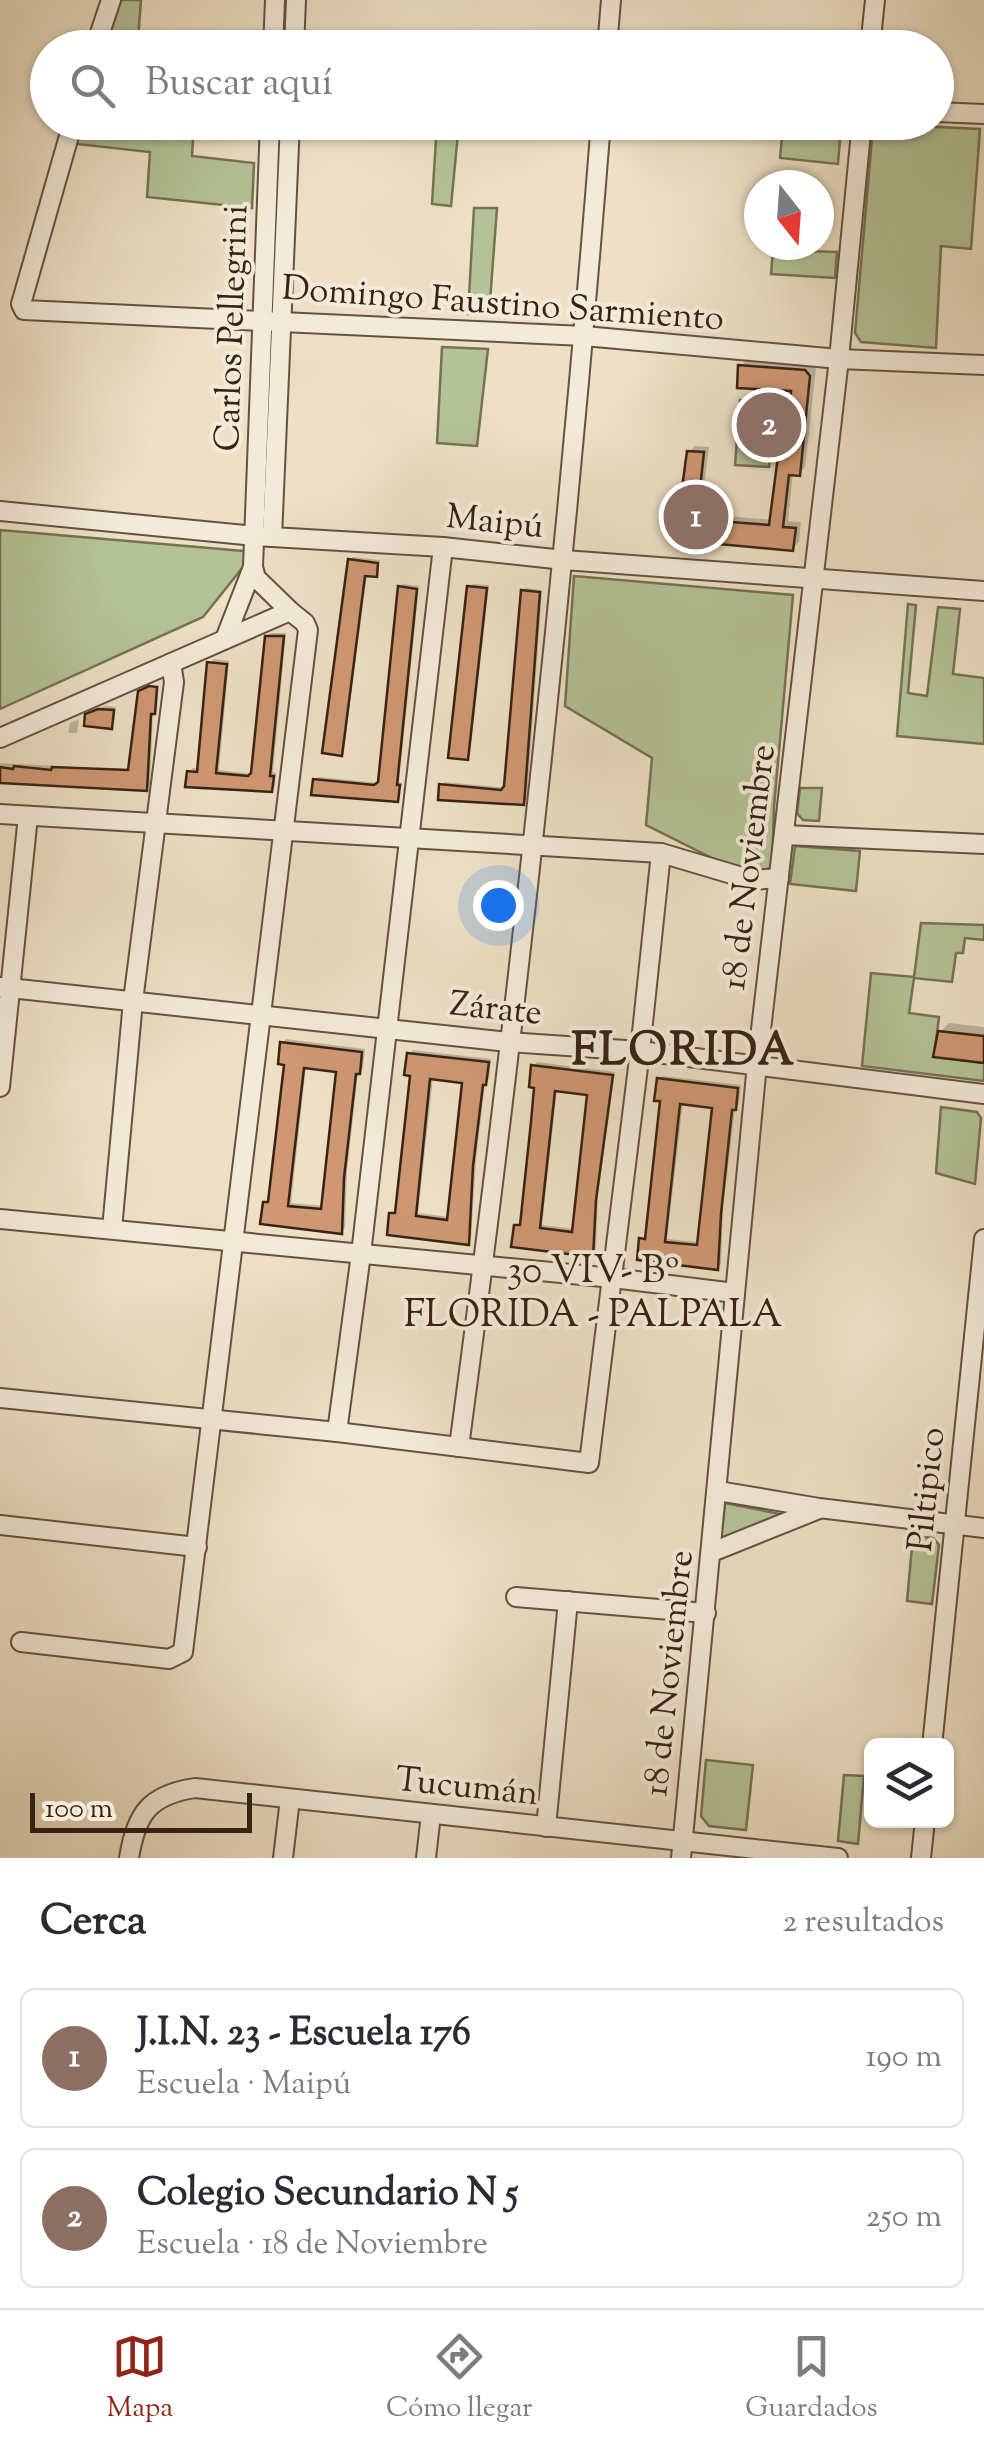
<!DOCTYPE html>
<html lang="es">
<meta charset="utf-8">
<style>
:root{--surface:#fff;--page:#f7f7f7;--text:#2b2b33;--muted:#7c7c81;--line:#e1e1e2;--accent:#8f2418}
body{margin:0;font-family:"Sorts Mill Goudy",serif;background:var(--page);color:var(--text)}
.controls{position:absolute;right:30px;bottom:30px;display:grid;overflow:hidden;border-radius:15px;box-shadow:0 2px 8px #0004}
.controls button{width:90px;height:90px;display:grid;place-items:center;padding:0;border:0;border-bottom:2px solid var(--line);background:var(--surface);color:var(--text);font:50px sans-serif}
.compass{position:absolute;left:744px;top:170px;width:90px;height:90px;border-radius:50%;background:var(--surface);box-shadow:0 2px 8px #0004;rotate:163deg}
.scale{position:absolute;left:30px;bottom:25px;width:222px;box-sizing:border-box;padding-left:10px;border:5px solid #382212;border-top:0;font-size:28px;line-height:35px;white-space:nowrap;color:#382212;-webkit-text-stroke:8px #f3ebd9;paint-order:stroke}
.you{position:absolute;left:498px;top:905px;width:35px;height:35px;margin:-25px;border:8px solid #fff;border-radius:50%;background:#1a73e8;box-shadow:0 0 0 15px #1a73e833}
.badge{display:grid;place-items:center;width:65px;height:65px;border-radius:50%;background:var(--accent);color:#fff;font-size:32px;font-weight:700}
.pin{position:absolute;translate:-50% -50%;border:5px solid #fff;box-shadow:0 2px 10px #0006}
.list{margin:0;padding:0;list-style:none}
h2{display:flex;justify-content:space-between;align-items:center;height:130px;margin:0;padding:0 40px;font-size:42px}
h2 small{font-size:32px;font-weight:400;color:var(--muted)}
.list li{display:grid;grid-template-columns:65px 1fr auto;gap:30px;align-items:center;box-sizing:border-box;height:140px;margin:0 20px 20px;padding:0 20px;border:2px solid var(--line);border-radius:15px}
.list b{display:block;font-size:38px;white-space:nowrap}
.list p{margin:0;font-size:32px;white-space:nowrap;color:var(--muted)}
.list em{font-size:32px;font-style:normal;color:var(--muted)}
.icon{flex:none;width:55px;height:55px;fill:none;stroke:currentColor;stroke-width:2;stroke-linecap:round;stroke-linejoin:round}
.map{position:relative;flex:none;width:984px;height:1858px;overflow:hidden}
.search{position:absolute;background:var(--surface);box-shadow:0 2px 8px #0004;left:30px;right:30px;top:30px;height:110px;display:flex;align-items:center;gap:25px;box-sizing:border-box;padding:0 35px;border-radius:55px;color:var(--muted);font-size:38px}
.sheet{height:450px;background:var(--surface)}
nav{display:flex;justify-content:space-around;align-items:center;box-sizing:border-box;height:140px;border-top:2px solid var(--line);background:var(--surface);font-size:28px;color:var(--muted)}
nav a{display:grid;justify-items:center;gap:5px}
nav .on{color:var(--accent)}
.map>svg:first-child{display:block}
.green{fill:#b4c397;stroke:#767254;stroke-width:2.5}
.shadow{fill:#0003;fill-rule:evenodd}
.building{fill:#cf9773;stroke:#382212;stroke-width:2.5;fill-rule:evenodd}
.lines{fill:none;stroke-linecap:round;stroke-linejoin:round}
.minor-casing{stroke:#65523f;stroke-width:22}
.minor{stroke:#f3ebd9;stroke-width:18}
.labels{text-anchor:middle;stroke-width:8;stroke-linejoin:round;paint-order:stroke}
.street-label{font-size:35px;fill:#382212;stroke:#f3ebd9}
.neighbourhood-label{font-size:38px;fill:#382212;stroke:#f3ebd9}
.district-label{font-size:45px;font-weight:bold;letter-spacing:2.5px;fill:#382212;stroke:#f3ebd9}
</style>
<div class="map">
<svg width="984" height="1858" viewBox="0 0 984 1858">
<rect width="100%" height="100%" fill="#ede0c5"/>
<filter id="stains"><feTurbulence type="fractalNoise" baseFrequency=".002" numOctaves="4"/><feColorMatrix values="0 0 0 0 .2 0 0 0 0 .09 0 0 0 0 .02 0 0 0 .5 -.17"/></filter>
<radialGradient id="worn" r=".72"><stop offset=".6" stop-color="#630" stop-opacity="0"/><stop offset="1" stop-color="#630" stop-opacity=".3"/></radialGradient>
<g class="green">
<path d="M120,0H141L138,39L114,37L110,32Z"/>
<path d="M83,123L124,126L125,123H194L192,156L254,163L252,208L147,197L150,152L77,144Z"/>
<path d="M437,123H459L451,206L432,204Z"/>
<path d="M877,124L980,129L971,249L941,246L936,348L861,342L855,333L873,127Z"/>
<path d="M783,128L834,132L840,140L838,164L780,158Z"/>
<path d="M474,208H497L489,315L468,314Z"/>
<path d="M773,250L837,252L835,278L771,274Z"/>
<path d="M442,347L488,349L477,446L437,443Z"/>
<path d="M740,400L774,403L769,467L735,465Z"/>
<path d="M0,530L255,552L203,617L0,709Z"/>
<path d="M574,576L793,595L774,807L772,867L757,874L732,868L646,825L652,758L565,706Z"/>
<path d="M908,604L916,605L908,693L927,696L938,607L960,609L953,674L984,678V744L897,736Z"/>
<path d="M800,788H822L819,821L803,820L797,813Z"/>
<path d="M795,846L860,851L856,891L790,884Z"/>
<path d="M921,923L984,925V940L965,938L963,953H956L952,982L914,978L909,1013L939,1017L934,1057L984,1063V1081L862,1066L871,973L914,977Z"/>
<path d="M941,1107L977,1112L981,1118L975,1184L936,1173Z"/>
<path d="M725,1503L785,1515L721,1538Z"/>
<path d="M913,1536L933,1538L939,1545L932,1604L907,1601Z"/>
<path d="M706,1760L753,1765L746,1830L709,1826L701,1816Z"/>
<path d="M844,1775L864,1776L858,1844L838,1841Z"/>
</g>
<g class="shadow">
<path d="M747,360L812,365L816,369L805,467L799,474L793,473L788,521L801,522L799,542L792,549L678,538L689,452L695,446L709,447L705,480L696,486L694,517L723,519L727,516L772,520L780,457L786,450L794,388L740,366Z"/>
<path d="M353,557L380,560L376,575L367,574L344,749L341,753L350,561Z"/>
<path d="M403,584L419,586L399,782L402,783L397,799L315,780L319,777L380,783L400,588Z"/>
<path d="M473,584L489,585L470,754L467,757L470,587Z"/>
<path d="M526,588L542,590L527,799L523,803L442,785L445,782L507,788L523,591Z"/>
<path d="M271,633H286L273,772L276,773L275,786L271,790L189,772L193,768L200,769L210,663L214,659L229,661L219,770L253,774L267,637Z"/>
<path d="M159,685L157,708L153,713L150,785L146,788L0,782V763L130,770L144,688Z"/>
<path d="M104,706L116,707L114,722L111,726L88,715Z"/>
<path d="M79,719L77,733H68L70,723Z"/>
<path d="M949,1023L984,1027V1061L940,1032Z"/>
<path d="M286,1039L365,1049L363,1068L358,1072L347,1172L345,1228L341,1231L265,1203L269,1199L287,1063L283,1043ZM306,1066L339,1069L323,1206L291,1203Z"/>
<path d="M413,1050L491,1059L489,1079L485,1082L476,1161L471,1238L468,1242L392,1214L395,1210L413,1074L409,1054ZM433,1077L465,1081L450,1217L418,1213Z"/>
<path d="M537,1062L615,1072L598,1195L596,1251L592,1254L516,1226L522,1222L537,1086L534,1066ZM557,1089L589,1092L575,1229L542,1225Z"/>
<path d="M663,1076L741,1085L739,1104L735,1108L723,1208L721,1264L718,1267L642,1239L647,1236L663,1099L659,1079ZM683,1102L715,1106L700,1242L667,1239Z"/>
</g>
<g class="building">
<path d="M738,365L805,370L810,376L800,476L789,475L783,527L796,528L793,551L675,540L687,451L704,452L700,489L691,488L689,523L718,525V521L769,525L778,456H785L791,391L737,388Z"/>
<path d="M348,559L378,563L377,577L365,576L342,756L322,753Z"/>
<path d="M398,586L417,589L397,785H400L398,802L311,795L313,779L374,785L378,782Z"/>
<path d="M467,586L487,588L468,760L448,758Z"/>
<path d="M521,590L540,592L524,805L438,800L439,784L501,790L504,786Z"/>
<path d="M265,636H284L270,776H274L272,792L185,787L187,771L197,772L207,662L227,664L216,773L248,776L251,773Z"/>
<path d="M149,686L157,687L155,714H151L147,791L0,783V767L13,769L14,766L51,770L52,767L128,770L138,691Z"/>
<path d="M98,709L114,710L112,729L84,726L85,714Z"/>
<path d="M938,1031L984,1036V1063L933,1057Z"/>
<path d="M280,1042L362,1052L360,1074H356L344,1178L342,1234L260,1224L263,1202H268L284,1065L278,1064ZM304,1068L336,1072L321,1209L288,1206Z"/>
<path d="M407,1053L489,1062L486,1085H483L473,1166L469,1245L387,1235L389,1213H395L404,1131L410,1076L404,1075ZM430,1079L462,1083L447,1220L416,1216Z"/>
<path d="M531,1065L613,1075L596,1200L593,1257L511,1247L514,1225H520L531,1122L534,1088L529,1087ZM555,1091L587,1095L572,1232L540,1228Z"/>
<path d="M657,1078L738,1088L736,1110H732L721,1214L718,1270L637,1260L639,1238L645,1239L660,1101H654ZM680,1104L712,1108L697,1245L665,1242Z"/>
</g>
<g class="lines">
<defs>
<g id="minor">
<path d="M95,48L111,0"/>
<path d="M273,48L275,0"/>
<path d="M294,48L296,0"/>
<path d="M607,48L611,0"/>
<path d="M870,48L875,0"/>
<path d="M936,112L984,114"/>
<path d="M73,122L21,304L24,310L584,336L839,359L984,365"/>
<path d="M270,122L253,567L256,578L290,611"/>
<path d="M0,511L255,536L443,547L564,560L984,591"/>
<path d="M272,537L290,122"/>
<path d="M225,639L253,567"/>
<path d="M0,738L290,611L305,623L308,630L183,1652L169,1659L21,1642"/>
<path d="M0,814L661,853L752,880L779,878"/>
<path d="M785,835L984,844"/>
<path d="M0,987L508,1042L640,1051L984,1094"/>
<path d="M0,1087L28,816"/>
<path d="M0,1219L613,1278L735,1293"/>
<path d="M112,1229L133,1001L174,682L171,663"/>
<path d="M0,1398L337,1432L589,1463L640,1051L661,853"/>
<path d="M337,1432L361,1254L443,547"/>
<path d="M459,1447C518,1007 566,565 601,122"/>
<path d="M718,1491L819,1508L984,1528"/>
<path d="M0,1525L197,1547"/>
<path d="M712,1552L819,1509"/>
<path d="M516,1597L706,1613"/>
<path d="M932,1746L984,1239"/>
<path d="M546,1827L568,1601"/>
<path d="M129,1858C136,1814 149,1795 195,1788L838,1858"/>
<path d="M283,1858L290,1799"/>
<path d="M426,1858L431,1814"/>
<path d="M681,1858L757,1064L839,359L862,122"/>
<path d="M921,1858L925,1820"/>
</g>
</defs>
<use href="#minor" class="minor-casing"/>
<use href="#minor" class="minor"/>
</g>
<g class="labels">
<g class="street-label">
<text transform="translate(503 302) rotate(4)" y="12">Domingo Faustino Sarmiento</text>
<text transform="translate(230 328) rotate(-88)" y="12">Carlos Pellegrini</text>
<text transform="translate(495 520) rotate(6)" y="12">Maipú</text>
<text transform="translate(747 867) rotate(-83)" y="12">18 de Noviembre</text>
<text transform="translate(496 1007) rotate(6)" y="12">Zárate</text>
<text transform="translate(925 1489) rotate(-84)" y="12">Piltipico</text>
<text transform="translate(667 1673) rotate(-84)" y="12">18 de Noviembre</text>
<text transform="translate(467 1785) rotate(6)" y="12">Tucumán</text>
</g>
<g class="neighbourhood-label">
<text x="593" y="1282">30 VIV- Bº<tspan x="593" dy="44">FLORIDA - PALPALA</tspan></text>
</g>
<g class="district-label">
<text x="684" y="1064">FLORIDA</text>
</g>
</g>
<rect width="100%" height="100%" filter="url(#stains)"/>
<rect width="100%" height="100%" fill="url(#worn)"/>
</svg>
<div class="controls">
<button><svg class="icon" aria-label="layers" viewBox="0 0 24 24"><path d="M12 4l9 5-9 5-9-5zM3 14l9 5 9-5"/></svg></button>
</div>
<svg class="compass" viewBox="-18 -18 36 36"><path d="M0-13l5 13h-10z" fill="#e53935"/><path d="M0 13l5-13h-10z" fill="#7c7c81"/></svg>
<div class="scale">100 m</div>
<div class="you"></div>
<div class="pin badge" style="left:696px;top:517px;background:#8d6e63">1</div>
<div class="pin badge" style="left:769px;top:425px;background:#8d6e63">2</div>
<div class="search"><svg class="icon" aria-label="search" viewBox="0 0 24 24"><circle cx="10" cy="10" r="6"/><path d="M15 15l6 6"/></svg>Buscar aquí</div>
</div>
<section class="sheet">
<h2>Cerca<small>2 resultados</small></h2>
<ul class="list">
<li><span class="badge" style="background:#8d6e63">1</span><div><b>J.I.N. 23 - Escuela 176</b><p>Escuela · Maipú</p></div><em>190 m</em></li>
<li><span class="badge" style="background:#8d6e63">2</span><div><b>Colegio Secundario N 5</b><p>Escuela · 18 de Noviembre</p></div><em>250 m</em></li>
</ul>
</section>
<nav>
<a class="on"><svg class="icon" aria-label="map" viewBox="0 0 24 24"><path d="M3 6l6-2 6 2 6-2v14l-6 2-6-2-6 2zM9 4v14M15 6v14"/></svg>Mapa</a>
<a><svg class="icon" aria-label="directions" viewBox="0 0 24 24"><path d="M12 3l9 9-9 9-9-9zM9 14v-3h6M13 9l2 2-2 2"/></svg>Cómo llegar</a>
<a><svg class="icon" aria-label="saved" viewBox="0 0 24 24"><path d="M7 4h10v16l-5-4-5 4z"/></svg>Guardados</a>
</nav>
